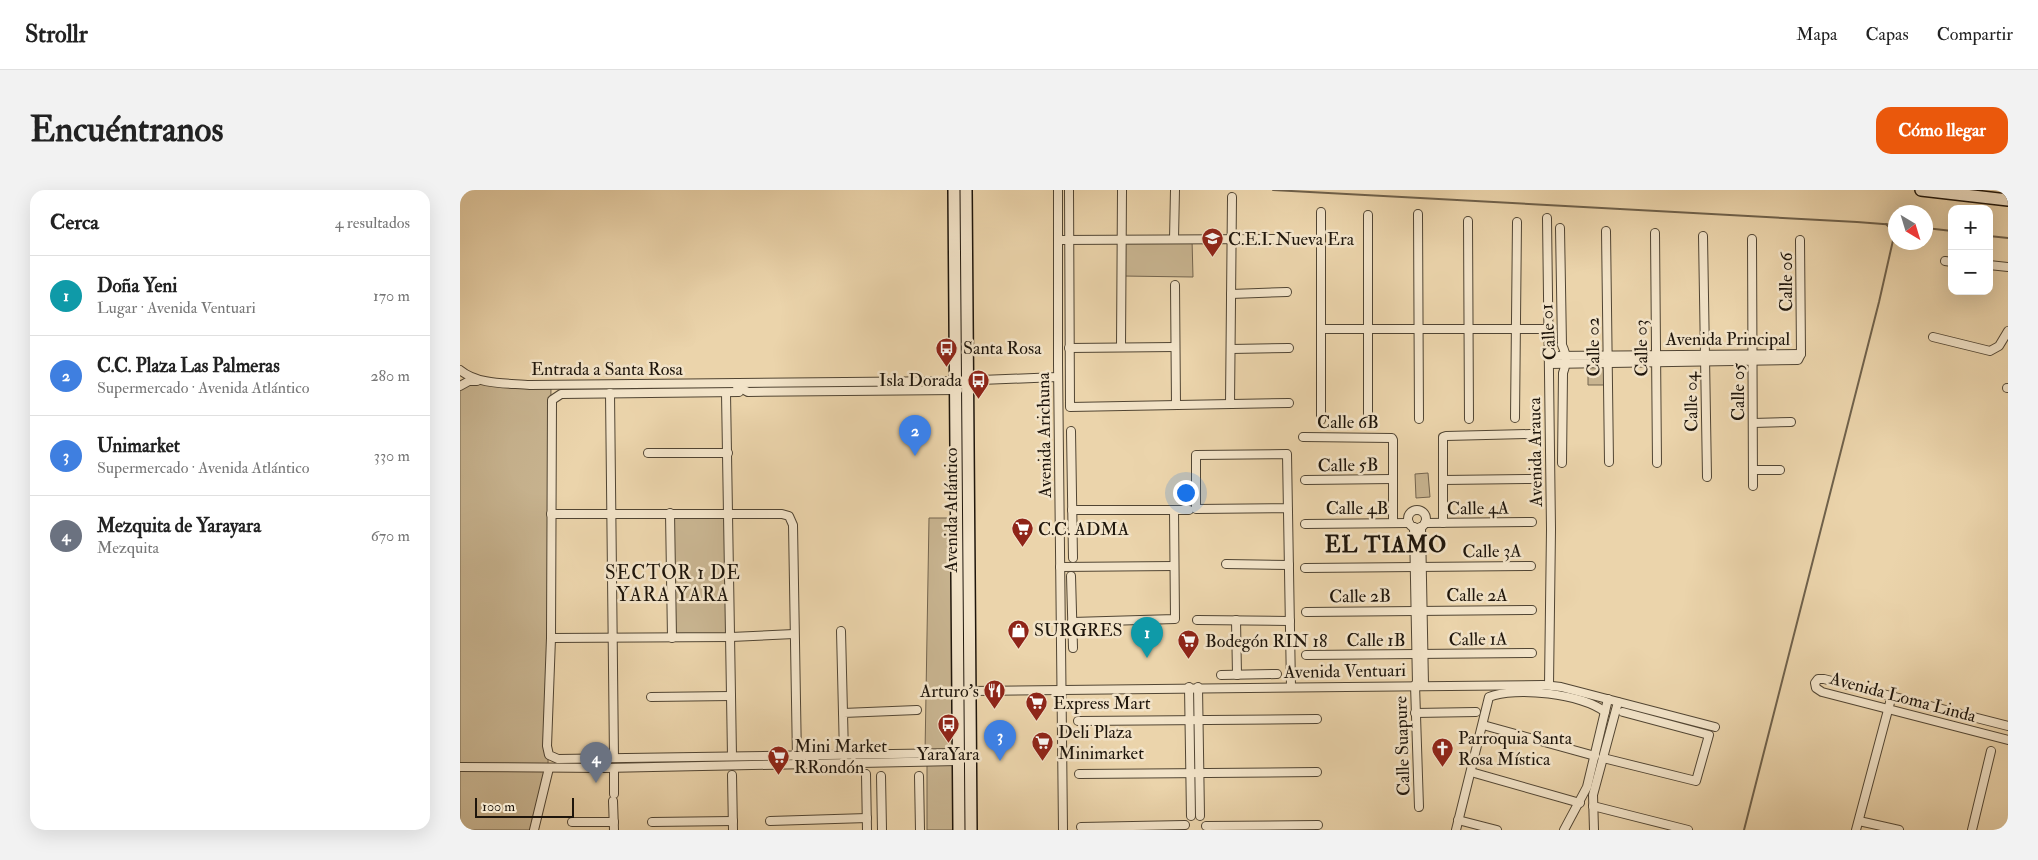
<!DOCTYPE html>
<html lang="es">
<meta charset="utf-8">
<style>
:root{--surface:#fff;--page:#f2f2f2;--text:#222;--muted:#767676;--line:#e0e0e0;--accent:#ea580c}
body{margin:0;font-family:"IM FELL Double Pica",serif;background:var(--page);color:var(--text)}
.controls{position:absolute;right:15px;top:15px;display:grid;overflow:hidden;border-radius:10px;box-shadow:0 5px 20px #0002}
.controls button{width:45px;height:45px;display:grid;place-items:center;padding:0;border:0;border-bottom:1px solid var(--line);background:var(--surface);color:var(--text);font:25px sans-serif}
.compass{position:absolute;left:1428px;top:15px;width:45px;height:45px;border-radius:50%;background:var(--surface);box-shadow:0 5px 20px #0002;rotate:142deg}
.scale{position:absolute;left:15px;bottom:12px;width:99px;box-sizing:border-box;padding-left:5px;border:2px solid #1e150b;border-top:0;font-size:14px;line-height:18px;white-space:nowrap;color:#1e150b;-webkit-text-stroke:4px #f2e3c8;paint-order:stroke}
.you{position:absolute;left:725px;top:302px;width:18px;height:18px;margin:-12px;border:4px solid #fff;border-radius:50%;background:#1a73e8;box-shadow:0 0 0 8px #1a73e833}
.badge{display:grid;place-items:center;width:32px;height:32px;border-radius:50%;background:var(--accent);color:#fff;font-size:16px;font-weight:700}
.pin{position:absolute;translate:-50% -41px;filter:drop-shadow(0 1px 2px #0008)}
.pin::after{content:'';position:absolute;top:26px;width:18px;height:15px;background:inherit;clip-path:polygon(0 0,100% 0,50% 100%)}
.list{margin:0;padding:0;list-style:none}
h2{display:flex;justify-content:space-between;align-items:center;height:65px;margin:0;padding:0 20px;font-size:21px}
h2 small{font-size:16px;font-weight:400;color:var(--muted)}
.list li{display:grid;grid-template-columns:32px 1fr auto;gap:15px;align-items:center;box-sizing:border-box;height:80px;padding:0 20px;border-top:1px solid var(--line)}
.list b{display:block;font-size:19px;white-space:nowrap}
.list p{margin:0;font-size:16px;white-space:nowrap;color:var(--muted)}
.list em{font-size:16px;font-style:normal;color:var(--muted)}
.map{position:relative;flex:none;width:1548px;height:640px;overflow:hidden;border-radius:15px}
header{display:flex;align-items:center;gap:30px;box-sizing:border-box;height:70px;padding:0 25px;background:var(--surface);border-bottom:1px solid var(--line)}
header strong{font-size:24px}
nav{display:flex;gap:28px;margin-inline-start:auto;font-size:18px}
.intro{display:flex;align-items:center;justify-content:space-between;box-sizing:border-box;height:120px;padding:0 30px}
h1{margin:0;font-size:35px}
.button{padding:12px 22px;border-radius:15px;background:var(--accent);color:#fff;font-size:18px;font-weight:700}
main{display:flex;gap:30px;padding:0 30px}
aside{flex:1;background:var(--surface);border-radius:15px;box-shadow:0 5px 20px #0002}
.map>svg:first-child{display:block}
.green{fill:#c8b490;stroke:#73644e}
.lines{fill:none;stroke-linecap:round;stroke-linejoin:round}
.stream{stroke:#6f614b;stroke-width:2}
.street-casing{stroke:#514533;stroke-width:10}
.secondary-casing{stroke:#1e150b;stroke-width:14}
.street{stroke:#f2e3c8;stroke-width:8}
.secondary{stroke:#f2e3c8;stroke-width:11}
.labels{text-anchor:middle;stroke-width:5;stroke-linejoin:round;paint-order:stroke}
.poi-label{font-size:18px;fill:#1e150b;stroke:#f2e3c8;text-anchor:start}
.street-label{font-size:18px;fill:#1e150b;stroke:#f2e3c8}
.neighbourhood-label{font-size:19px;letter-spacing:1px;fill:#1e150b;stroke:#f2e3c8}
.district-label{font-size:22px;font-weight:bold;letter-spacing:1px;fill:#1e150b;stroke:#f2e3c8}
</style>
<header>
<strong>Strollr</strong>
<nav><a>Mapa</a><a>Capas</a><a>Compartir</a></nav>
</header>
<div class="intro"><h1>Encuéntranos</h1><a class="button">Cómo llegar</a></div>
<main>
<aside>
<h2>Cerca<small>4 resultados</small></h2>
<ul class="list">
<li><span class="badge" style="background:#0f9aa8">1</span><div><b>Doña Yeni</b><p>Lugar · Avenida Ventuari</p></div><em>170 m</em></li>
<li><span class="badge" style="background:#3f7fe0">2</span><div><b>C.C. Plaza Las Palmeras</b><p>Supermercado · Avenida Atlántico</p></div><em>280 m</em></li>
<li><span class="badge" style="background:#3f7fe0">3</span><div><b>Unimarket</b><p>Supermercado · Avenida Atlántico</p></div><em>330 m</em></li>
<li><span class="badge" style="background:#6b7280">4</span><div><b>Mezquita de Yarayara</b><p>Mezquita</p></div><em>670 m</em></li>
</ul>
</aside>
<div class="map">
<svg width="1548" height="640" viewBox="0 0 1548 640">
<rect width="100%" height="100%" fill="#ebd4ab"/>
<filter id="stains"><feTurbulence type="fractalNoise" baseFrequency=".004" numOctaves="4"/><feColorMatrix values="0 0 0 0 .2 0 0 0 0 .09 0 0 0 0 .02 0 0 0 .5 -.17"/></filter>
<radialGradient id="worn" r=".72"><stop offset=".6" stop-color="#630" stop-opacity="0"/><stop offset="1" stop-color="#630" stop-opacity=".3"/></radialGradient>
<g class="green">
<path d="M662,49H732L733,87L662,86Z"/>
<path d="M1128,177L1145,178V195H1128Z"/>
<path d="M9,191L91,195L88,578L72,640H0V196Z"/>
<path d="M968,283L970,307L956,308L955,284Z"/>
<path d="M210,323H269L271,447L212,448Z"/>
<path d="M469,328H496L499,640H467V572L336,575L337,566L465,563Z"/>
</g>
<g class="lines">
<g class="stream">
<path d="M813,0L1397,32L1436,35"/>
<path d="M1466,38L1492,41"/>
<path d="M1529,46L1548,48"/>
<path d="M1284,640L1419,112L1434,46L1432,40L1426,34"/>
</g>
<defs>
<g id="street">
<path d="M598,0V174L603,640"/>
<path d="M609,0L610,217L829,213"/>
<path d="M861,22V230"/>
<path d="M958,24L959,229"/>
<path d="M908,25V230"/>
<path d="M1087,28L1091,339L1089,495"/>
<path d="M1008,31L1009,229"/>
<path d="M1100,38L1102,155C1107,166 1107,172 1103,183L1102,273"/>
<path d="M1146,41L1149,272"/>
<path d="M1195,43L1197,273"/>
<path d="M1243,46L1247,287"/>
<path d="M714,49L715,0"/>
<path d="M1292,49L1293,296"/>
<path d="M598,50L826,49"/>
<path d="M1485,71L1492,72"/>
<path d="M1529,75L1548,77"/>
<path d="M715,95L716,215"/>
<path d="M771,104L827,102"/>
<path d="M862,139H1088"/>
<path d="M1473,147L1530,161L1539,156L1548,141"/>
<path d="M661,157L662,0"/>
<path d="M609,158L715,157"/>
<path d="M771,159L829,158"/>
<path d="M1088,166L1341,164"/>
<path d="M1089,174L1338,170L1341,164L1340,50"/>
<path d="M0,180C18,195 47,193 70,195L496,191L598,187"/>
<path d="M0,196L9,191H17"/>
<path d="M277,196L288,202L498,200"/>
<path d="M1547,198H1548"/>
<path d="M279,202L101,204L92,210L91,448L87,556L89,565L98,569L498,563"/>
<path d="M150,203L154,568"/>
<path d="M266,203L272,566"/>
<path d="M770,214L772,7"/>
<path d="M1055,228L1057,32"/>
<path d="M1293,233L1331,232"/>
<path d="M611,241L613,368"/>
<path d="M843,247L932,248L933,250V333"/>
<path d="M188,263H268"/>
<path d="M1293,280H1320"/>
<path d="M845,290L932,289"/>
<path d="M983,290L1071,289"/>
<path d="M828,318L736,319V265L827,264L831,497"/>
<path d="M612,320H729"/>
<circle cx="957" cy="329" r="9"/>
<path d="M210,323L212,448"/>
<path d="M91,324H322L329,326L333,335L337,570"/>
<path d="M965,333L1072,332"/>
<path d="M983,333V247L986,246L1070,244"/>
<path d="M845,334L949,333"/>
<path d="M954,337L957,495"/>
<path d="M961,337L964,495"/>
<path d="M766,374L829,375"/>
<path d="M600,377L714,376"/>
<path d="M845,378L1071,376"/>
<path d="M611,386L613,458"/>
<path d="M846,422L1072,420"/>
<path d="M737,430L830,431"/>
<path d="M776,430L777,485"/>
<path d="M612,432L715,429L714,320"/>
<path d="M381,441L383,523"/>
<path d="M91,448L271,447L334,444"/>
<path d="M846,465L1072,463"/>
<path d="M761,485L817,484"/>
<path d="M955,495L959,617"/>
<path d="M729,497L731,626"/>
<path d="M738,497L740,626"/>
<path d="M510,501L1083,495L1101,497L1255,537"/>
<path d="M191,507L271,506"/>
<path d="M955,523L1016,522"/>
<path d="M618,531L857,529"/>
<path d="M1023,535L1135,566"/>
<path d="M1548,536L1364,489H1358L1355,493L1356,498L1362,502L1548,550"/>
<path d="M384,565L383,523L457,520"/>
<path d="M1143,568L1236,591L1249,545L1163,522"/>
<path d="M0,577L144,578L498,571"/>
<path d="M1011,582L1120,613"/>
<path d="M406,584L407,640"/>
<path d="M619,584L857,582"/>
<path d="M272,585L273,640"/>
<path d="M421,586L422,640"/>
<path d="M459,586L460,640"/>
<path d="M154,604V578"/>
<path d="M153,611L154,640"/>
<path d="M1133,616L1228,640"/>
<path d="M998,630L1037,640"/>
<path d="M310,631L407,628"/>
<path d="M1399,631L1439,640"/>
<path d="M112,632H154"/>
<path d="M192,632L273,631"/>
<path d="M746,636L858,635"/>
<path d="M621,637L725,635"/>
<path d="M74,640L89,578"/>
<path d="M996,640L1029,507C1055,496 1123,504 1145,522"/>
<path d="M1104,640L1127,597L1148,509"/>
<path d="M1134,640L1133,605L1158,512"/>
<path d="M1396,640L1432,505"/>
<path d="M1512,640L1531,561"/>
</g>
<g id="secondary">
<path d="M494,0L499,640"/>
<path d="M506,0L511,640"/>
<path d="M1461,0L1548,10"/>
</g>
</defs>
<use href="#street" class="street-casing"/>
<use href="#secondary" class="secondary-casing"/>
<use href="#street" class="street"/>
<use href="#secondary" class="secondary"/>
</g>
<defs>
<symbol id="school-pin" viewBox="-11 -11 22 30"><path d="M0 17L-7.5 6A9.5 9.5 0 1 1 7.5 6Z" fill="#8f2418" stroke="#f2e3c8"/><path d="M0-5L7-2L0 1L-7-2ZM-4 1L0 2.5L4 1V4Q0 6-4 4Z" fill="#fff"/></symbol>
<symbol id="bus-pin" viewBox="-11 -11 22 30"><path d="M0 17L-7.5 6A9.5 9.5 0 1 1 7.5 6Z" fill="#8f2418" stroke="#f2e3c8"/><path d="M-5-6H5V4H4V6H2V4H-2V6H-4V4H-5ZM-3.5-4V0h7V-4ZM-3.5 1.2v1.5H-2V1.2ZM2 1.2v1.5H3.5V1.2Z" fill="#fff"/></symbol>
<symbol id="supermarket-pin" viewBox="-11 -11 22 30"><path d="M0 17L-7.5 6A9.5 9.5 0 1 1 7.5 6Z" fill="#8f2418" stroke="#f2e3c8"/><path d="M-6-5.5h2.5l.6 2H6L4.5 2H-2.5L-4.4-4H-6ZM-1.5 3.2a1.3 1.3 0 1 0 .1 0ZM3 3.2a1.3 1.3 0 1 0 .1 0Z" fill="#fff"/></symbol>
<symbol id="shop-pin" viewBox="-11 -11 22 30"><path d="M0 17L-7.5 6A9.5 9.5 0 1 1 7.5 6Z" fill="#8f2418" stroke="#f2e3c8"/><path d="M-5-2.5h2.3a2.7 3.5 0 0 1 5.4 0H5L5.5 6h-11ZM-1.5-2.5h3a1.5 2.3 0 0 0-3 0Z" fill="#fff"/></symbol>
<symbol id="restaurant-pin" viewBox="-11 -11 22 30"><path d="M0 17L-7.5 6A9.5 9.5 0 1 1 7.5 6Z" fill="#8f2418" stroke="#f2e3c8"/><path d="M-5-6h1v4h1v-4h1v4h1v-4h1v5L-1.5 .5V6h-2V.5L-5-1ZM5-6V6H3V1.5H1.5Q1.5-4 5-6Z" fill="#fff"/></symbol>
<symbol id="church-pin" viewBox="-11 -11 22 30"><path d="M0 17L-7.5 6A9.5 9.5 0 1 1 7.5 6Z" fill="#8f2418" stroke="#f2e3c8"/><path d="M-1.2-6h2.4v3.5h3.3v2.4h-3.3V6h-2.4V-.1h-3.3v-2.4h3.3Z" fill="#fff"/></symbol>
</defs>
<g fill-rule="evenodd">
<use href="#school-pin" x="740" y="36" width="25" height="34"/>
<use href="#bus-pin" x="474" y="146" width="25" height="34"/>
<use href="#bus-pin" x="506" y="178" width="25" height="34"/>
<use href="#supermarket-pin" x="550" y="326" width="25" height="34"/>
<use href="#shop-pin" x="546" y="428" width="25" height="34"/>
<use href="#supermarket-pin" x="716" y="438" width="25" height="34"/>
<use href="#restaurant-pin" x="522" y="488" width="25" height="34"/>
<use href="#supermarket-pin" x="564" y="500" width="25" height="34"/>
<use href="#bus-pin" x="476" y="522" width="25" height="34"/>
<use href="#supermarket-pin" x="570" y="540" width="25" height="34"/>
<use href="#church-pin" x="970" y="546" width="25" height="34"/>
<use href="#supermarket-pin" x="306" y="554" width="25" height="34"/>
</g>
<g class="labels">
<g class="poi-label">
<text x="768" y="55">C.E.I. Nueva Era</text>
<text x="503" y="164">Santa Rosa</text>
<text x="502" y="196" text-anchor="end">Isla Dorada</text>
<text x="578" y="345">C.C. ADMA</text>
<text x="574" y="446">SURGRES</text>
<text x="745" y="457">Bodegón RIN 18</text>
<text x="519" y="507" text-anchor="end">Arturo's</text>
<text x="593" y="519">Express Mart</text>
<text x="598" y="548">Deli Plaza<tspan x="598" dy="21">Minimarket</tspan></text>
<text x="998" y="554">Parroquia Santa<tspan x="998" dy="21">Rosa Mística</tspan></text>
<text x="334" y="562">Mini Market<tspan x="334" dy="21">RRondón</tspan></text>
<text x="488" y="570" text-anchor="middle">YaraYara</text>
</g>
<g class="street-label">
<text transform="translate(1326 92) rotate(-90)" y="6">Calle 06</text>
<text transform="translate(1088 142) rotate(-94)" y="6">Calle 01</text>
<text x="1268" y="155">Avenida Principal</text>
<text transform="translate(1133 157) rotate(-91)" y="6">Calle 02</text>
<text transform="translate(1181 158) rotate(-91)" y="6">Calle 03</text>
<text x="147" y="185">Entrada a Santa Rosa</text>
<text transform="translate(1278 202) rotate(-90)" y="6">Calle 05</text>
<text transform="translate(1231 212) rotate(-91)" y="6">Calle 04</text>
<text x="888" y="238">Calle 6B</text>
<text transform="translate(584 245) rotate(-91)" y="6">Avenida Arichuna</text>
<text transform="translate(1075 262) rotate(-91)" y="6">Avenida Arauca</text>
<text transform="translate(888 275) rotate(-1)" y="6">Calle 5B</text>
<text x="897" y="324">Calle 4B</text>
<text transform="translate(1018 318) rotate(-1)" y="6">Calle 4A</text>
<text transform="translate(491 320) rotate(-90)" y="6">Avenida Atlántico</text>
<text transform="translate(1032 361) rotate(-1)" y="6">Calle 3A</text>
<text x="1017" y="411">Calle 2A</text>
<text transform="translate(900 406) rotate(-1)" y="6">Calle 2B</text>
<text transform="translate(1018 449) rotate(-1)" y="6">Calle 1A</text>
<text x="916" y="456">Calle 1B</text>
<text transform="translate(885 481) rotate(-1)" y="6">Avenida Ventuari</text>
<text transform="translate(1443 507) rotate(15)" y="6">Avenida Loma Linda</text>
<text transform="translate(942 556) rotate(-92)" y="6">Calle Suapure</text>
</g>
<g class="neighbourhood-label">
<text x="213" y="389">SECTOR 1 DE<tspan x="213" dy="22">YARA YARA</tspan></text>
</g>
<g class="district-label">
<text x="926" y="362">EL TIAMO</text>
</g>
</g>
<rect width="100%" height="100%" filter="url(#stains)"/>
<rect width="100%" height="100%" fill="url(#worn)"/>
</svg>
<div class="controls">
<button>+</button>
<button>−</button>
</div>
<svg class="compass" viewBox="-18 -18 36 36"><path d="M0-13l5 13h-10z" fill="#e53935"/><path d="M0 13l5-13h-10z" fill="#767676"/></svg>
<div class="scale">100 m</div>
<div class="you"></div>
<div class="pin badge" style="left:687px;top:468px;background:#0f9aa8">1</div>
<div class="pin badge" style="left:455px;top:266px;background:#3f7fe0">2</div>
<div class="pin badge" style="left:540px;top:571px;background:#3f7fe0">3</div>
<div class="pin badge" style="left:136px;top:593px;background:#6b7280">4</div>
</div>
</main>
